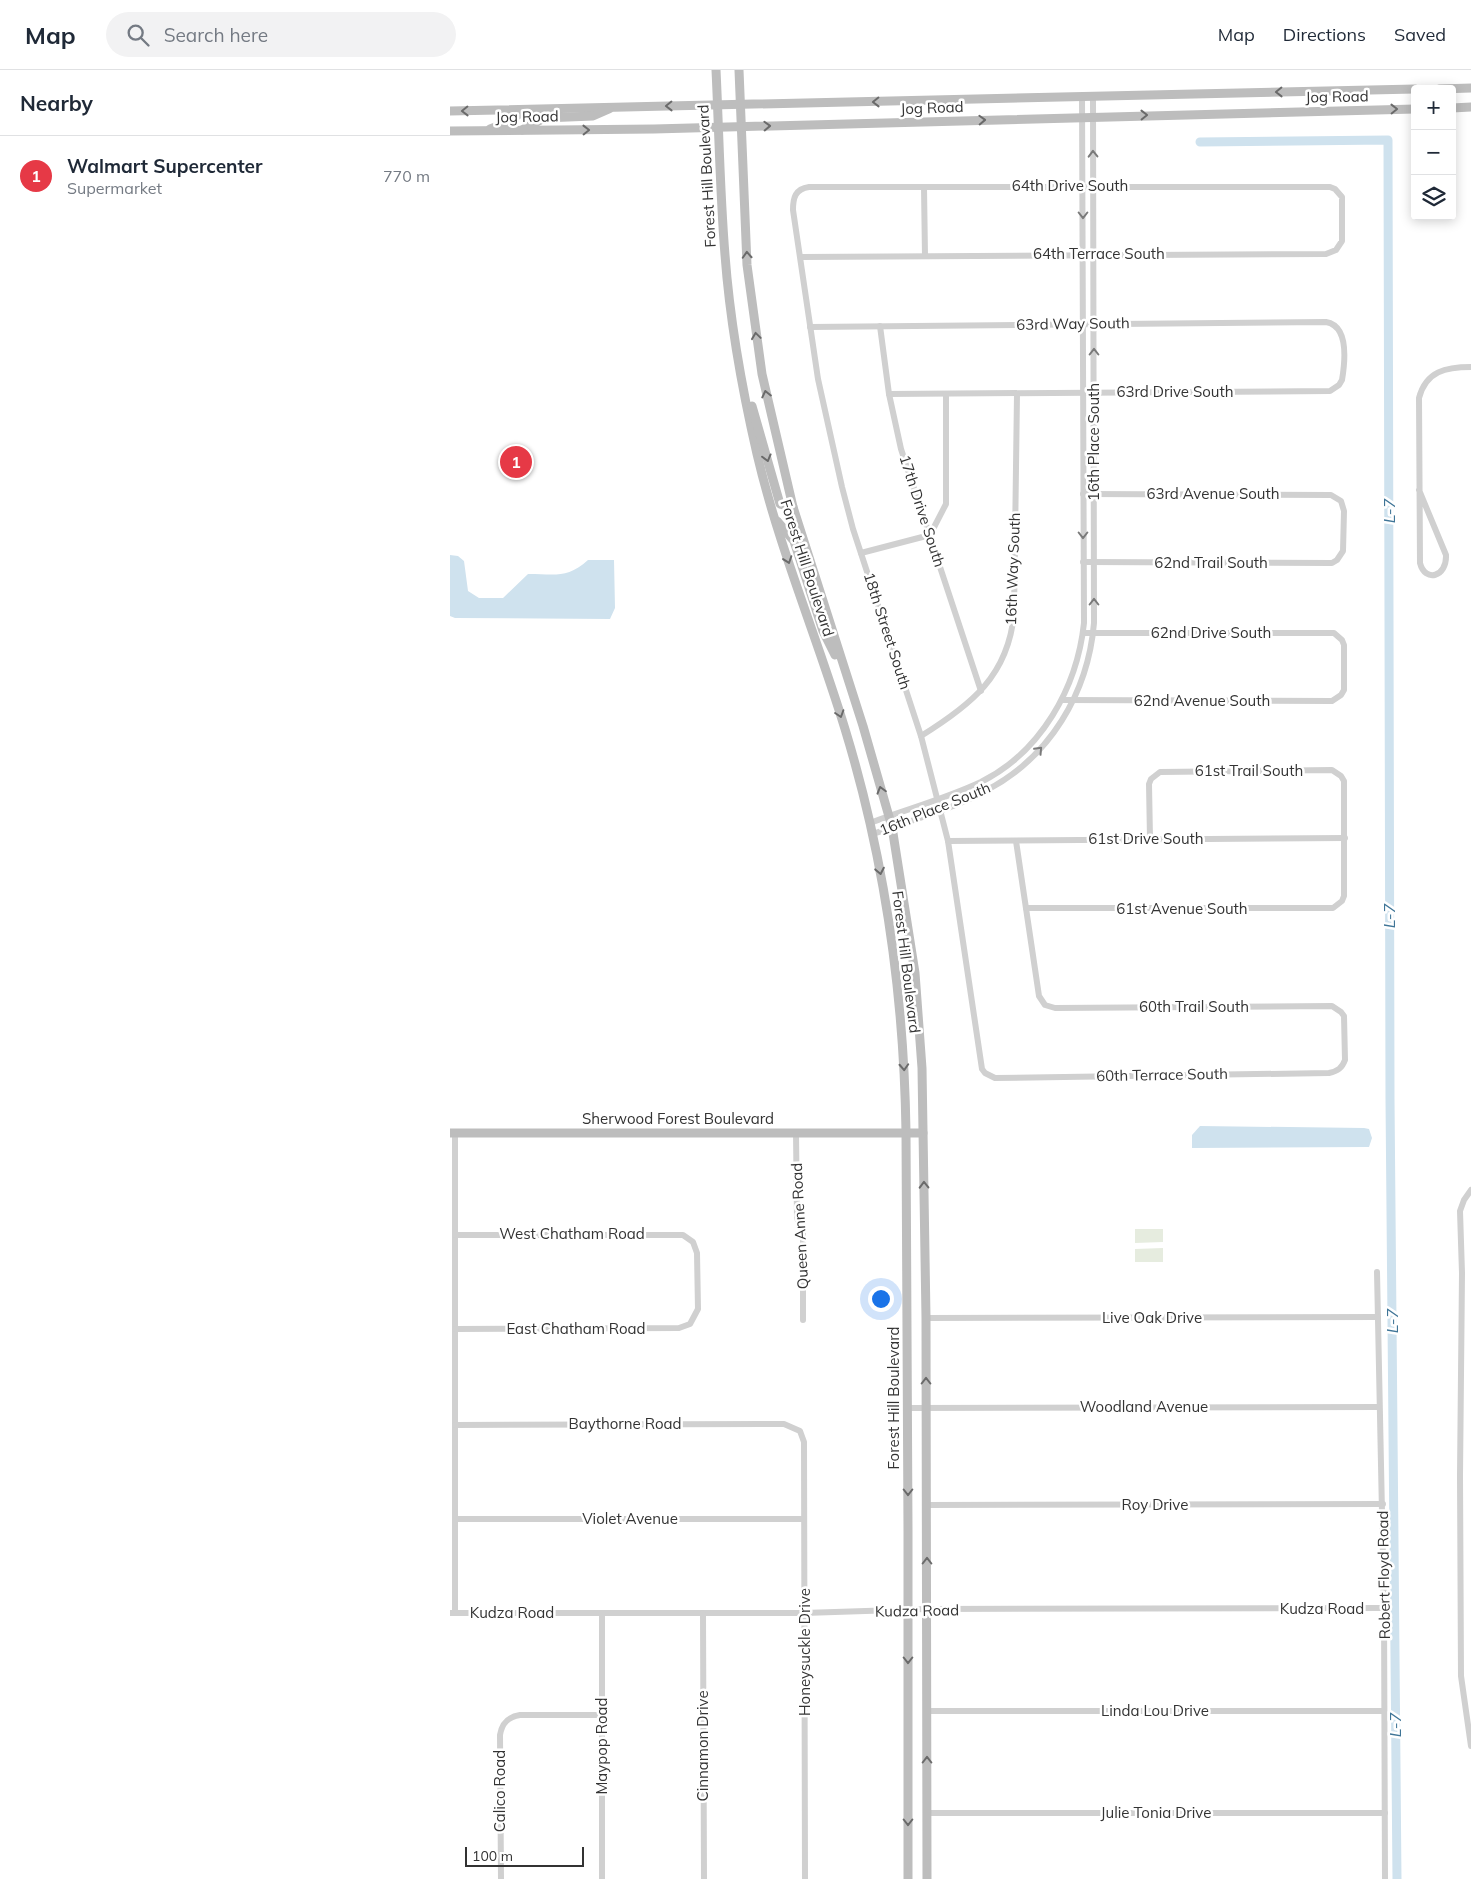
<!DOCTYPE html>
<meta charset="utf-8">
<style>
:root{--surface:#fff;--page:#f2f2f3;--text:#1f2937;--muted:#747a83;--line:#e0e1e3;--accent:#e63946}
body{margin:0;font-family:Mulish,sans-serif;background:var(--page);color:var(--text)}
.controls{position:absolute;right:15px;top:15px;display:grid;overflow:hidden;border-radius:5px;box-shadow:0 2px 12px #0003}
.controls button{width:45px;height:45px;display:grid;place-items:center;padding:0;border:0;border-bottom:1px solid var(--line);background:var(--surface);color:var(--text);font:25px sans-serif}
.scale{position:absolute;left:15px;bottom:12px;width:119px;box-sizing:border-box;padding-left:5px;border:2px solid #333;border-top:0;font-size:14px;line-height:18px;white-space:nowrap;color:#333;-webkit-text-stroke:4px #fff;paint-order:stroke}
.you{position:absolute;left:430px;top:1228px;width:18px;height:18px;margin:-12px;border:4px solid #fff;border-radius:50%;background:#1a73e8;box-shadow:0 0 0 8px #1a73e833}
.badge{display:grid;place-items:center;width:32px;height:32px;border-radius:50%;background:var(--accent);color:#fff;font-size:16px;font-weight:700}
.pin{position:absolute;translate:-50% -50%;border:2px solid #fff;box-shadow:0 1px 5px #0006}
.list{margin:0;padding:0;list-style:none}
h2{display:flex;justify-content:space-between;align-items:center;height:65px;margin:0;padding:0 20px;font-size:21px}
h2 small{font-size:16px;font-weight:400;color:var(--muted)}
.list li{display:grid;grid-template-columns:32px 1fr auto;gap:15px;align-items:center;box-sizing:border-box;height:80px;padding:0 20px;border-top:1px solid var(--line)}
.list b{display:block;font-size:19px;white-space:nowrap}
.list p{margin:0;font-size:16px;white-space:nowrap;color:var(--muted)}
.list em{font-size:16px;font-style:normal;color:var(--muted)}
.icon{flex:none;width:28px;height:28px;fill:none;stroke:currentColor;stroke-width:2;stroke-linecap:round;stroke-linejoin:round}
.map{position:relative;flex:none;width:1021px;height:1809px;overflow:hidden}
header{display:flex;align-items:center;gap:30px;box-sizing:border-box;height:70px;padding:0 25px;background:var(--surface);border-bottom:1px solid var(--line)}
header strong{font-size:24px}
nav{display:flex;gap:28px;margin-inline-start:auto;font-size:18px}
.search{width:350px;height:45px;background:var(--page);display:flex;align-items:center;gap:12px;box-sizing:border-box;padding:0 18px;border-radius:28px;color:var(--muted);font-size:19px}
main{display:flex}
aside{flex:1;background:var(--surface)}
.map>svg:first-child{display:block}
.green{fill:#e6ecdf}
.water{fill:#cfe2ee}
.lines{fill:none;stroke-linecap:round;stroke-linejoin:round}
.canal{stroke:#cfe2ee;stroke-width:9}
.street{stroke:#d0d0d0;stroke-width:6}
.secondary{stroke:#bdbdbd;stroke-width:9}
.oneway{stroke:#6a6a6a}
.oneway2{stroke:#7a7a7a}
.labels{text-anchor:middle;stroke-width:5;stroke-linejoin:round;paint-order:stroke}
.street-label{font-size:15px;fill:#333;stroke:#fff}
.water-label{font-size:16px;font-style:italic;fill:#3f7597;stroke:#fff}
</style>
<header>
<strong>Map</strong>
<div class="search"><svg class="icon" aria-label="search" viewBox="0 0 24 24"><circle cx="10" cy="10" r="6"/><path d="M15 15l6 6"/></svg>Search here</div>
<nav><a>Map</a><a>Directions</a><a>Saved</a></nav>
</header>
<main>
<aside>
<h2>Nearby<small></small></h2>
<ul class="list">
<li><span class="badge">1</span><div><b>Walmart Supercenter</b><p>Supermarket</p></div><em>770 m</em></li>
</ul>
</aside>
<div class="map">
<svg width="1021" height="1809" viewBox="0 0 1021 1809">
<rect width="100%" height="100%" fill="#fff"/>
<g class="green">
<path d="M685,1159H713V1172L685,1173Z"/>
<path d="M713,1178V1192H685V1179Z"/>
</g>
<g class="water">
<path d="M0,485L8,486L14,491L18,521L29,528H53L78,504C105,504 117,509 138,490H164L165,538L160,549L5,548L0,546Z"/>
<path d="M750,1056L914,1058L919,1059L922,1068L919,1077L742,1078V1065Z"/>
</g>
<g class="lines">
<path class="canal" d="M750,72L938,70L940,1029L947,1809"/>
<g class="street">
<path d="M474,117L475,186"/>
<path d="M351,187L876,184L886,180L892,171V127L885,119L880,117H359C345,119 343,128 343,140L368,309L392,417L403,459L471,666L498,771L532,999L535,1003L545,1008L879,1003C888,1001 892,998 895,990L894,946L891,942L882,936L605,938L595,935L589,926L566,771"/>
<path d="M430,256L439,324L451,379L531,621"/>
<path d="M360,257L876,252C899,256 895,292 892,310L889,315L880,321L439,324"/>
<path d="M969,420L996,485C997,507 975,513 970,493L969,328C976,301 996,297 1021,297"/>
<path d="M633,424L881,425L891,431L894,441L893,481L887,490L882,493L633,492"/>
<path d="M411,483L480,465L496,434V324"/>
<path d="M612,630L882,631L891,625L894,620V575L892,570L884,563H633"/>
<path d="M471,666C521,635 558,606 564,544L567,324"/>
<path d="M420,753C457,739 495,729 531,712C591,682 627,618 634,553L632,26"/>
<path d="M423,764C461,750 502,740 537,720C600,687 638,623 644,553L643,26"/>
<path d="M498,771L895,768"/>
<path d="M576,838H883L892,831L894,826V711L891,706L882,700L710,702L701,709L699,714L700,769"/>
<path d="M5,1063V1543"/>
<path d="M346,1063L347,1148L353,1163V1250"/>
<path d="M1021,1120L1014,1130L1010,1141L1012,1203L1010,1405L1011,1606L1021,1676"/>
<path d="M5,1165H233L243,1172L247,1183L248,1239L240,1254L229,1258L5,1259"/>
<path d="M927,1202L934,1538L935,1809"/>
<path d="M476,1248L928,1247"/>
<path d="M458,1338L929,1337"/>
<path d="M5,1355L334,1354L350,1361L354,1372L355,1809"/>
<path d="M476,1435L933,1434"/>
<path d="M5,1449H354"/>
<path d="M0,1543H354L477,1539L934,1538"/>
<path d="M152,1543V1809"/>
<path d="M253,1543L254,1809"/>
<path d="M477,1641H934"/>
<path d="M477,1743H935"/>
<path d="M51,1809L50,1665C52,1653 58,1647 70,1645H152"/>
</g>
<g class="secondary">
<path d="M266,0C269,62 270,124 275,185C280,252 292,319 307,384C329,478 367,567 395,659C435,790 454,925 456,1062L458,1461V1809"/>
<path d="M289,0L297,195L312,304L343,437L413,656L442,757L465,903L472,998L476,1248L477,1809"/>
<path d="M989,19L1021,18"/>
<path d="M1002,38L1021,37"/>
<path d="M0,41L965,19"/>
<path d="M40,59L59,52L74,40"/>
<path d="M72,60L94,48L143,46L159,39"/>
<path d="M0,61L204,59L965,39"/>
<path d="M302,336L330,434L343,437"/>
<path d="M327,451L344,471L373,561L385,585"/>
<path d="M0,1063H473"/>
</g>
</g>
<defs><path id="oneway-chevron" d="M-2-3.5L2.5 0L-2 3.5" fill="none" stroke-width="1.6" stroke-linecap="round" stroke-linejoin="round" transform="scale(1.25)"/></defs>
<g class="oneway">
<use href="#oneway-chevron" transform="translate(829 22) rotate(179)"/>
<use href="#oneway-chevron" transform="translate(426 32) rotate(179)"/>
<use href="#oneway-chevron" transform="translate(219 36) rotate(179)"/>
<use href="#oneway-chevron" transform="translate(944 39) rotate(-1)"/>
<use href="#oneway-chevron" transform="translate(15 41) rotate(179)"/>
<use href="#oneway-chevron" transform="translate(694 45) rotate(-1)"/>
<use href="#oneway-chevron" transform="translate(532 50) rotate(-2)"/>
<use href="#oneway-chevron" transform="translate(317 56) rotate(-2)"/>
<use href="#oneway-chevron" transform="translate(136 60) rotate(-1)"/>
<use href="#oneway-chevron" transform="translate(297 185) rotate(-93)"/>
<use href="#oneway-chevron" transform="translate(306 266) rotate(-98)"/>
<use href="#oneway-chevron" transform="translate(316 324) rotate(-103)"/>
<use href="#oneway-chevron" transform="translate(317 388) rotate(75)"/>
<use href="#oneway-chevron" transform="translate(338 490) rotate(71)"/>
<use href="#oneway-chevron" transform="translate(390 644) rotate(72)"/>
<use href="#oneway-chevron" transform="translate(431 720) rotate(-106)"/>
<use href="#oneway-chevron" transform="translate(430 801) rotate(79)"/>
<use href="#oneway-chevron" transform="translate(454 997) rotate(87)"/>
<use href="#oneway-chevron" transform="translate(474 1115) rotate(-91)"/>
<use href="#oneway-chevron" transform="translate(476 1311) rotate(-90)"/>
<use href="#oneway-chevron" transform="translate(458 1422) rotate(90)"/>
<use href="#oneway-chevron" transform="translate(477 1491) rotate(-90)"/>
<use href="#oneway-chevron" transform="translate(458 1590) rotate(90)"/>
<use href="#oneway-chevron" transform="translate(477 1690) rotate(-90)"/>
<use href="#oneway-chevron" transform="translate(458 1752) rotate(90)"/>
</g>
<g class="oneway2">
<use href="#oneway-chevron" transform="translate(643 84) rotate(-91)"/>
<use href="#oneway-chevron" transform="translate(633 145) rotate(90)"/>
<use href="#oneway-chevron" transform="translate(644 282) rotate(-90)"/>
<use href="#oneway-chevron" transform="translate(633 465) rotate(90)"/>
<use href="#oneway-chevron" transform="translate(644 532) rotate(-90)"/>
<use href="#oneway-chevron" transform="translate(589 680) rotate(-47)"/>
</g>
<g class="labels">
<g class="street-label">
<text transform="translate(887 27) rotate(-1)" y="5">Jog Road</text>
<text transform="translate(482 38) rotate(-2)" y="5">Jog Road</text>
<text transform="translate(77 47) rotate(-1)" y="5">Jog Road</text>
<text transform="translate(257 106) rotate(-93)" y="5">Forest Hill Boulevard</text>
<text x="620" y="121">64th Drive South</text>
<text x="649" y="189">64th Terrace South</text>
<text transform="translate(623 254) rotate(-1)" y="5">63rd Way South</text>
<text x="725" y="327">63rd Drive South</text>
<text transform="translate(644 372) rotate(-90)" y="5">16th Place South</text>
<text x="763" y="429">63rd Avenue South</text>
<text transform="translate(472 441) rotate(72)" y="5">17th Drive South</text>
<text x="761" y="498">62nd Trail South</text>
<text transform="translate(357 498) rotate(72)" y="5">Forest Hill Boulevard</text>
<text transform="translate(563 499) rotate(-88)" y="5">16th Way South</text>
<text transform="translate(437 561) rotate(72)" y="5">18th Street South</text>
<text x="761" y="568">62nd Drive South</text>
<text x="752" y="636">62nd Avenue South</text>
<text x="799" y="706">61st Trail South</text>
<text transform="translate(485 739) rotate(-22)" y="5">16th Place South</text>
<text x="696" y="774">61st Drive South</text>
<text x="732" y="844">61st Avenue South</text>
<text transform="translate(456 892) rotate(83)" y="5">Forest Hill Boulevard</text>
<text x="744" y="942">60th Trail South</text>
<text transform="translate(712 1005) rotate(-1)" y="5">60th Terrace South</text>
<text x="228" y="1054">Sherwood Forest Boulevard</text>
<text transform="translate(350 1156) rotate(-93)" y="5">Queen Anne Road</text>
<text x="122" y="1169">West Chatham Road</text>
<text x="702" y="1253">Live Oak Drive</text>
<text x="126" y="1264">East Chatham Road</text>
<text transform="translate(444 1328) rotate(-90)" y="5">Forest Hill Boulevard</text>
<text x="694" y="1342">Woodland Avenue</text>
<text x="175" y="1359">Baythorne Road</text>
<text x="705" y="1440">Roy Drive</text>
<text x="180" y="1454">Violet Avenue</text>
<text transform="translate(934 1505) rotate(-91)" y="5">Robert Floyd Road</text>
<text x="872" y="1544">Kudza Road</text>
<text transform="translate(467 1541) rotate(-1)" y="5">Kudza Road</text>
<text x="62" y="1548">Kudza Road</text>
<text transform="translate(355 1582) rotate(-90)" y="5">Honeysuckle Drive</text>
<text x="705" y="1646">Linda Lou Drive</text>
<text transform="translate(152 1676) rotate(-90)" y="5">Maypop Road</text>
<text transform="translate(253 1676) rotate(-90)" y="5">Cinnamon Drive</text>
<text transform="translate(50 1721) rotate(-90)" y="5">Calico Road</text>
<text x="706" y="1748">Julie Tonia Drive</text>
</g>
<g class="water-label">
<text transform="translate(939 441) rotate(-90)" y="6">L-7</text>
<text transform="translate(939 846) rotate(-90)" y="6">L-7</text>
<text transform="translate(942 1251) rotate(-90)" y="6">L-7</text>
<text transform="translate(945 1655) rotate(-90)" y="6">L-7</text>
</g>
</g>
</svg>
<div class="controls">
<button>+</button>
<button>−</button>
<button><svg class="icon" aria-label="layers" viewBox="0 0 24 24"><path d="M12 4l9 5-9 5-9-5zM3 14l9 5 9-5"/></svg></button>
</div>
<div class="scale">100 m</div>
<div class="you"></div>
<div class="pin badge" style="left:66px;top:392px">1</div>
</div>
</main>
